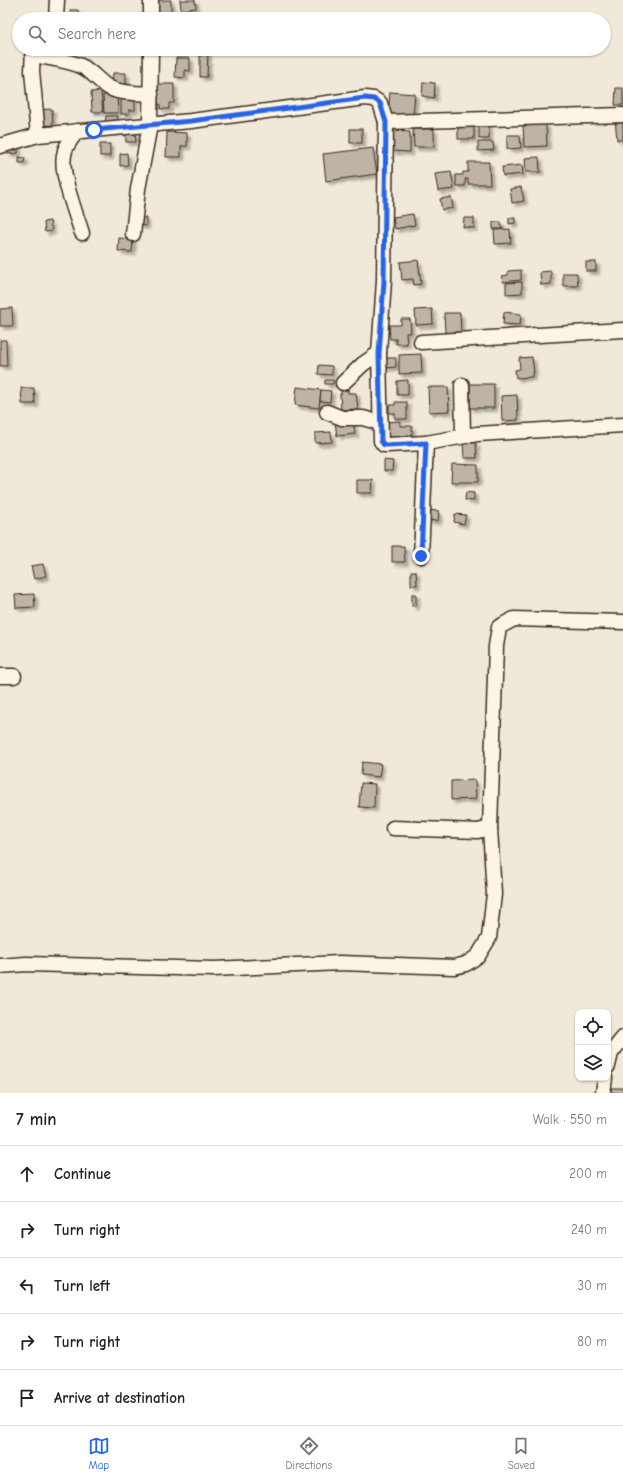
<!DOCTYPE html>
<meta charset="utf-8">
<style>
:root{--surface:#fff;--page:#f6f6f6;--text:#222;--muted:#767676;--line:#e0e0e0;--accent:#2563eb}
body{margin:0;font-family:"Comic Neue",sans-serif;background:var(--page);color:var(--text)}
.controls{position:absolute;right:12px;bottom:12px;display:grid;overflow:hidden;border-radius:8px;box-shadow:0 1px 3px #0004}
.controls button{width:36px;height:36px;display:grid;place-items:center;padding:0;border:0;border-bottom:1px solid var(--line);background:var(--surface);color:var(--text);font:20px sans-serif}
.stop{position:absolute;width:12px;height:12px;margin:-9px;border:3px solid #2563eb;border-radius:50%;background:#fff}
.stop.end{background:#2563eb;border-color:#fff;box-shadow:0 1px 4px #0008}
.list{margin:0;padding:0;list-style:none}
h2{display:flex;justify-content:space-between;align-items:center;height:52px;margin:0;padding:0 16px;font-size:17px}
h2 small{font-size:13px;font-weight:400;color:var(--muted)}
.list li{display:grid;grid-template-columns:26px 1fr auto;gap:12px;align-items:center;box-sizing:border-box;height:56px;padding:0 16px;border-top:1px solid var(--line)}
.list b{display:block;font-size:15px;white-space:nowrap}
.list em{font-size:13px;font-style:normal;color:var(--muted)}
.icon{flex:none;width:22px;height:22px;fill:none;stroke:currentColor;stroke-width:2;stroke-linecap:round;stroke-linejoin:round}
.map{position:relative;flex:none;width:623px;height:1093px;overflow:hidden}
.search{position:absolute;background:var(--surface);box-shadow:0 1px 3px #0004;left:12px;right:12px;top:12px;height:44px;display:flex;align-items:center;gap:10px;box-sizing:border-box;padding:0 14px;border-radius:22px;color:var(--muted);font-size:15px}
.sheet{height:332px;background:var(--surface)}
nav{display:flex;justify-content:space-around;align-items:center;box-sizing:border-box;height:56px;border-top:1px solid var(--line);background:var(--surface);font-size:11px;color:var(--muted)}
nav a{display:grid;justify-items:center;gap:2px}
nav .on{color:var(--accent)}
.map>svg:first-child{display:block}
.building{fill:#beb3a4;stroke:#3b2a1e;filter:url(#shadow)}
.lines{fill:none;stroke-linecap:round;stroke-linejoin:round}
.minor-casing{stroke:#3b2a1e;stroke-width:17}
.minor{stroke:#fcf5e5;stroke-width:14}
.route{stroke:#2563eb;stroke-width:5}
</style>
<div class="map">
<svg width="623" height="1093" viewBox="0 0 623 1093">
<defs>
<filter id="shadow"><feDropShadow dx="3.5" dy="3.5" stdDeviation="1" flood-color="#0004"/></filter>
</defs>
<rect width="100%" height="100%" fill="#f0e9d9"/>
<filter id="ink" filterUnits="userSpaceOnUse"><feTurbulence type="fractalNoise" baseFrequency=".025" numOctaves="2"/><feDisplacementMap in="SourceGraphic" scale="8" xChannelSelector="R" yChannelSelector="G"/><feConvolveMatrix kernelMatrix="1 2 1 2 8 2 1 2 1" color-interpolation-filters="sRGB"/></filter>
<g filter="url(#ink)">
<g class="building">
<path d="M155,0H171V13L155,14Z"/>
<path d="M180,0H195L196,8L181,10Z"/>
<path d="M70,10H78L79,19H71Z"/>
<rect x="47" y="49" width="15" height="4"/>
<path d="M200,52H208L207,77H200Z"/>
<path d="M176,58H190V71L185,70V78L175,77Z"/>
<path d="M113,73H126V87H112Z"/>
<path d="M423,82L435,83L434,98L422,96Z"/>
<path d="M155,84H174V103H169V109H160V104H155Z"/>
<path d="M616,88H623V105H615Z"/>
<path d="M101,91L103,112H92L91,92Z"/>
<path d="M390,92L415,94L413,116L388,114Z"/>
<path d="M103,95H117L118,113H104Z"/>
<path d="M121,98H135V110H129V114H121Z"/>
<path d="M52,109L53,125L39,126L37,110Z"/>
<path d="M106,116H118L117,124H105Z"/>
<path d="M623,118V140H617L615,119Z"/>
<path d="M546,124L547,146L524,147L523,125Z"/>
<rect x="458" y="125" width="16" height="14"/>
<path d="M489,125V139H479V126Z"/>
<rect x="350" y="129" width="12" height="14"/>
<path d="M413,129H434V147H414Z"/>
<path d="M392,131L410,132V152L392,151Z"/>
<path d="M125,132H135L136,142H126Z"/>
<path d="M167,132L187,133V146H181V157H166Z"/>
<path d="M507,135H520L521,148L507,149Z"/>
<path d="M478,142H493L494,150L478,151Z"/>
<rect x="100" y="144" width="10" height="12"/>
<path d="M8,145H18V153L8,154Z"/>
<path d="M373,148L377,174L326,181L323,154Z"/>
<path d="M127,153L128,165L120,166V154Z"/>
<path d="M19,157L25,158L24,163H19Z"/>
<path d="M539,157L540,172H526L525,158Z"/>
<path d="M468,162H489L490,184H468V179H465V186H456V175H463V172H468Z"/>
<path d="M522,165L523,174L503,176L502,167Z"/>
<path d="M451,172L454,189L438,191L435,174Z"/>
<path d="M521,187L524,201L512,203L510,189Z"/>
<path d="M451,197L453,208L442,210L440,199Z"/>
<path d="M413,214L415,225L395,229L393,217Z"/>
<path d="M138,217L146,218V226L138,225Z"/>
<path d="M464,218H474V228L463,227Z"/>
<path d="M509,218H515V223L509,224Z"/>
<path d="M50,221L52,231L45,232L44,222Z"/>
<path d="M493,222H501L502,229H493Z"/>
<path d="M510,229L511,243L495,244L494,230Z"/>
<path d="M119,238L133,239L132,252L118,251Z"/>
<path d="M418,260L421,284L414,285L413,279L402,280L400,262Z"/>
<rect x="586" y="262" width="10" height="9"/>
<path d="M521,270V280L503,282L502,276L508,275V271Z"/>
<path d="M551,271V284L541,285L540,272Z"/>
<path d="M563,273H577L578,286H563Z"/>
<path d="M522,282V293L506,294V283Z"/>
<path d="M12,308L13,326H0V309Z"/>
<path d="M432,309L433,324L416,325L415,310Z"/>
<path d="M504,312L521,314L520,325L503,324Z"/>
<path d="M444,313H460L461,332L445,333Z"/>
<path d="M401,319H410L411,333H406L407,344H396V339H390L389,325H401Z"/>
<path d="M0,340H6L7,366H0Z"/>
<path d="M421,354L422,373L399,374V355Z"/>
<path d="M532,357L534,373H532V377L516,378L515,370L520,369L519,358Z"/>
<path d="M384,358H396V367L384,368Z"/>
<path d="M319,365L332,366V375L318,374Z"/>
<path d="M325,380H334L333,384H325Z"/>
<path d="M408,380V395H397V381Z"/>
<rect x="470" y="384" width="24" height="24"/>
<path d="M297,387L321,390L319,408L295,405Z"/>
<path d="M428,387H448L449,411L429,412Z"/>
<path d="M21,388H34L35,404H22Z"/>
<path d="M348,389V393H356L358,409L341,410L340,394H341V390Z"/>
<path d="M321,390L331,391L330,402L320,401Z"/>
<path d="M517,395L518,420L502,421L501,396Z"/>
<path d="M395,402H407V419H395V413H389V405H395Z"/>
<path d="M353,420L355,434L337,436L335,422Z"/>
<path d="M400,421V426H412V441H387L386,422Z"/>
<path d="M331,432L332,442L315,443V433Z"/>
<path d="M463,443H476L477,458H464Z"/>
<path d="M384,460L393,461L392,471H384Z"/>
<path d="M452,464L478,465V482H451Z"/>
<path d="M357,480H373L372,493H357Z"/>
<path d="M466,492L474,493V501L465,500Z"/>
<path d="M426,510L439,511L438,521L425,520Z"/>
<path d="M455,514L466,515L464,524L454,522Z"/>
<path d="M392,546H404L405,562H392Z"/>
<path d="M43,564L46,576L34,579L31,566Z"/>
<path d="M411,571H416L417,585H411Z"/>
<path d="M34,594L35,607L16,608L15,595Z"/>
<rect x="412" y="594" width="4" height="12"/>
<path d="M362,762L381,764L379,777L361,775Z"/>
<path d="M475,780L476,799L451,800V781Z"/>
<path d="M361,783L375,784L374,808L359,807Z"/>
<rect x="610" y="1088" width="13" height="5"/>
</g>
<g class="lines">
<defs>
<g id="minor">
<path d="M56,19L57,0"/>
<path d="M151,19V0"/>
<path d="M33,49L32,71L38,135"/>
<path d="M33,55C48,58 66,60 81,66C92,71 98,81 108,87C119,94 138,93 151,94"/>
<path d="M386,122L384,281L379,353L381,441L384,445H387L426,443L421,556"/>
<path d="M77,131C72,139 65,145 64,155C60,173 76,214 82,233"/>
<path d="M0,146L38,135L191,121L365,98L374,99L380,103L386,122L623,115"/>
<path d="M133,234L138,189L150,125L151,49"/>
<path d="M421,342L623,330"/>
<path d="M343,383L363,364L379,353"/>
<path d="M462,385L463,436"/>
<path d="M327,412L342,418H363L380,423"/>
<path d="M426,443L477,434L623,425"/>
<path d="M0,676H14"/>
<path d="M393,828L478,831L490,828"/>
<path d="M0,966L26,964L214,969L340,963L454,967L466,964L478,956L489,938L494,894L490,828L496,646L499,627L514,619L623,622"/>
<path d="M608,1066L611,1053L623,1038"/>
<path d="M603,1093L605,1078"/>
</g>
</defs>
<use href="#minor" class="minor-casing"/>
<use href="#minor" class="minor"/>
</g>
</g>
<g class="lines" filter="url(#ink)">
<path class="route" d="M94,130L191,121L365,98L374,99L380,103L386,122L384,281L379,354L381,441L384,445H387L426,443L421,556"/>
</g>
</svg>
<div class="controls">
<button><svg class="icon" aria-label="locate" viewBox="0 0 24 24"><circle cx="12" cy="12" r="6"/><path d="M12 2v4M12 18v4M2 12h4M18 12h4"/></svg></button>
<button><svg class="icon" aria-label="layers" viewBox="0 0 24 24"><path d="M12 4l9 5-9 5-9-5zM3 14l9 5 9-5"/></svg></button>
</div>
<div class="stop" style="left:94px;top:130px"></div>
<div class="stop end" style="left:421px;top:556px"></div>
<div class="search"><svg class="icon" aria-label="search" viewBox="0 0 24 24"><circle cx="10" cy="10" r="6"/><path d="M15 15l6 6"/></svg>Search here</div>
</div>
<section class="sheet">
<h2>7 min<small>Walk · 550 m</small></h2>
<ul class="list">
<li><svg class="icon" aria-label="ahead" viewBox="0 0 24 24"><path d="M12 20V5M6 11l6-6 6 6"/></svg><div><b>Continue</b></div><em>200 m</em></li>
<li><svg class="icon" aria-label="right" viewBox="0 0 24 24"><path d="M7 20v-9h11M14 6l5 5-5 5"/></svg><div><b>Turn right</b></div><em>240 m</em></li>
<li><svg class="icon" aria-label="left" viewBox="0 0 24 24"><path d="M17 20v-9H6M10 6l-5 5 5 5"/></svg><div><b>Turn left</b></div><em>30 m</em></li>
<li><svg class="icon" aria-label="right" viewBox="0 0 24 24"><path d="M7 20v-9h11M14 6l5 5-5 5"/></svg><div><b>Turn right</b></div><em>80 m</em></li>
<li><svg class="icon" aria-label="arrive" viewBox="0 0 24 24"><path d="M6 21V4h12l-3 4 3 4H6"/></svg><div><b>Arrive at destination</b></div></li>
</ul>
</section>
<nav>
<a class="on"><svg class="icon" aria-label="map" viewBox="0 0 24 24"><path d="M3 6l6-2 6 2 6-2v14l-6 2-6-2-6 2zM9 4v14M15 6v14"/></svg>Map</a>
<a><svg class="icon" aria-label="directions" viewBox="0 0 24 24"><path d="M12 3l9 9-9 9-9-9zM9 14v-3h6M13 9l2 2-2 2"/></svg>Directions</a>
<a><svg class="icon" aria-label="saved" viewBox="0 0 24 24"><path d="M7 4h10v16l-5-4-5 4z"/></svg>Saved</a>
</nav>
